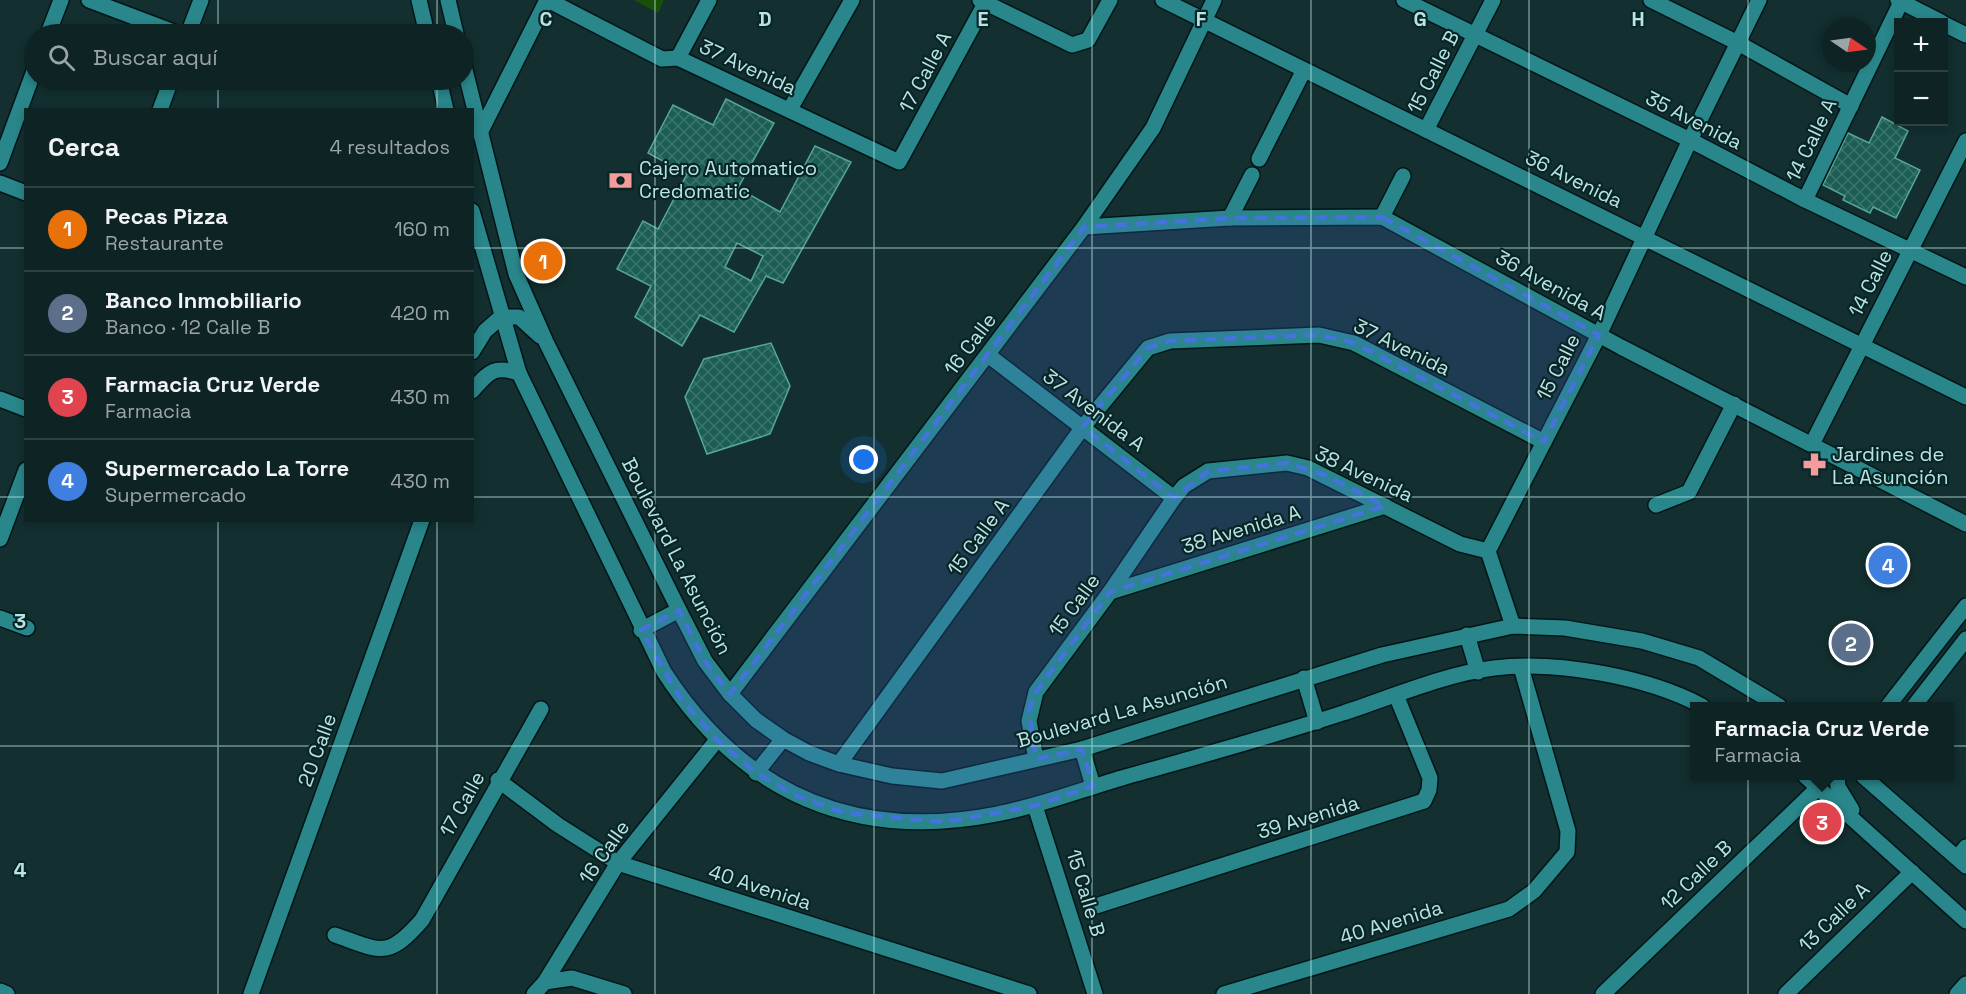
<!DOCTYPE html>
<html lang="es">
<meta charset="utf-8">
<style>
:root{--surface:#0e2324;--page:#1c2f31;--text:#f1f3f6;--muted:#9ba4a6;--line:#2e4041;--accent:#ea580c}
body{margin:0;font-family:"Space Grotesk",sans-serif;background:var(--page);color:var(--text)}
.controls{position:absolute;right:18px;top:18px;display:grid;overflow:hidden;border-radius:0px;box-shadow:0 3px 9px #0003}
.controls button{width:54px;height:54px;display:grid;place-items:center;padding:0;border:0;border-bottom:2px solid var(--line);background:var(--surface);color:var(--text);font:30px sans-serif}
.compass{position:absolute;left:1822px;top:18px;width:54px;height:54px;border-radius:50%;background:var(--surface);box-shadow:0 3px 9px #0003;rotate:103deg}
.you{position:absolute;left:864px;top:460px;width:21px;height:21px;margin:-15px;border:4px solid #fff;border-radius:50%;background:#1a73e8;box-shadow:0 0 0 9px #1a73e833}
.badge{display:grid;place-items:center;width:39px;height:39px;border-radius:50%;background:var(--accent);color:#fff;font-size:20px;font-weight:700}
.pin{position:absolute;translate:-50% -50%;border:3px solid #fff;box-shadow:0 2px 6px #0006}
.popup{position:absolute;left:1690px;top:702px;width:264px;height:78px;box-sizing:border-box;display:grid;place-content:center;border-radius:0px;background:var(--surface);filter:drop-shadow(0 2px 4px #0005);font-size:20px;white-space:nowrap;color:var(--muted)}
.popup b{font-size:22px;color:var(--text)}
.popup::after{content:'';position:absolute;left:50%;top:100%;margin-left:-12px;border:12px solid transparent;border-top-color:var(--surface)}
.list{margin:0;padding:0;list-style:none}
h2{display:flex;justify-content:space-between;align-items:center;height:78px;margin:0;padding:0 24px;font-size:26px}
h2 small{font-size:20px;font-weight:400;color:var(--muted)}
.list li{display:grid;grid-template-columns:39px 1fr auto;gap:18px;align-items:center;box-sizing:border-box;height:84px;padding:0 24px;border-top:2px solid var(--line)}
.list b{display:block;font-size:22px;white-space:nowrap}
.list p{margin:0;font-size:20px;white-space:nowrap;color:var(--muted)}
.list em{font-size:20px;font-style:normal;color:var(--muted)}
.icon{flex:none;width:33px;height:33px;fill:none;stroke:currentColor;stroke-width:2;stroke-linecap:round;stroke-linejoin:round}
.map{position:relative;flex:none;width:1966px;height:994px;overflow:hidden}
.search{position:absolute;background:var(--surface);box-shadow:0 3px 9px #0003;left:24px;top:24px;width:450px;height:66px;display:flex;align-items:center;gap:15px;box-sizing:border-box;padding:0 21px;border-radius:33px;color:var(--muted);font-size:22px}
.panel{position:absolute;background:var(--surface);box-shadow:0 3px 9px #0003;left:24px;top:108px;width:450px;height:414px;border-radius:0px}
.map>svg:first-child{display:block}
.green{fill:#1a4f06}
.building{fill:url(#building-cross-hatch);stroke:#56a899;stroke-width:1.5;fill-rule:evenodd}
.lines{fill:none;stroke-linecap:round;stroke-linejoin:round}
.minor-casing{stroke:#001618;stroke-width:18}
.tertiary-casing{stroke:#001618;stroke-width:18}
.secondary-casing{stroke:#001618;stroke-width:18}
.minor{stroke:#29868a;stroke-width:15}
.tertiary{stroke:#29868a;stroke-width:15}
.secondary{stroke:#29868a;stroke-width:15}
.marked{fill:#4473db;fill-opacity:0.2;stroke:#4473db;stroke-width:4.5;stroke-dasharray:12 8;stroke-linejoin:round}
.grid{fill:none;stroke:#bae3e4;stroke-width:1.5;stroke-opacity:0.55}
.labels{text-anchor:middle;stroke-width:4.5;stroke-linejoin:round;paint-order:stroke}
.street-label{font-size:20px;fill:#bae3e4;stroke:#082526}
.poi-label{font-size:20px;fill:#bae3e4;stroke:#082526;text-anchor:start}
.grid-label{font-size:20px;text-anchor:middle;font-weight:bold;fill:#bae3e4;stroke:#082526;stroke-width:4.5;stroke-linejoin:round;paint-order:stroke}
</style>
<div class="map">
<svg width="1966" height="994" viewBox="0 0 1966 994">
<defs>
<pattern id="building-cross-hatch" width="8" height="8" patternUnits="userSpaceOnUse" patternTransform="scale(1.5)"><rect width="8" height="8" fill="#1c5e53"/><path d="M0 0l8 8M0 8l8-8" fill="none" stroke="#3b756c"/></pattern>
</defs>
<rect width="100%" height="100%" fill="#132f30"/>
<path class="green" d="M634,0H664L658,13Z"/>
<g class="building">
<path d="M726,99L774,123L738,188L780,212L815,146L851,162L783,283L766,276L734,332L700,315L682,346L635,317L651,286L617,269L643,221L658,229L687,174L648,153L673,105L713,125ZM737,243L763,256L751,281L725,267Z"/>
<path d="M1882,117L1908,131L1895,158L1920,170L1896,218L1873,207L1870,213L1843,200L1845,196L1823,185L1848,133L1869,143Z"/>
<path d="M771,343L790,386L770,434L707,454L685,397L704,359Z"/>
</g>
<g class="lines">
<defs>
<g id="minor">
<path d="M89,0L179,34"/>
<path d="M548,0L662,59L678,58L899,162L987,0"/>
<path d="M980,0L1072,45L1088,40L1110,0"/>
<path d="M1163,0L1966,397"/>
<path d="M1404,0L1690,140L1805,200L1966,277"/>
<path d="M1651,0L1738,43L1851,106"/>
<path d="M188,34L201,0"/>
<path d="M678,58L709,0"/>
<path d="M790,109L852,0"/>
<path d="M160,110L171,80"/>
<path d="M1426,130L1493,0"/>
<path d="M481,131L547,0"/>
<path d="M1259,159L1304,70"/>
<path d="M0,183L26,193"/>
<path d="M1805,200L1901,2"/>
<path d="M1382,217L1403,176"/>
<path d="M1230,218L1252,175"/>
<path d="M1084,227L1230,218L1382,217L1621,347L1966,524"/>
<path d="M988,355L1174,498"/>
<path d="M0,399L26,409"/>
<path d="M1812,444L1966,141"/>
<path d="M1656,505L1689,492L1734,404"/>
<path d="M0,539L26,470"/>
<path d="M1110,592L1385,506"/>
<path d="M0,618L27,628"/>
<path d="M1513,626L1488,551L1599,335L1690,140L1759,0"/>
<path d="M730,694L1084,227L1153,128L1214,0"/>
<path d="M1036,759L1029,721L1036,692L1110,592L1174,498L1184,486L1208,471L1287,463L1308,468L1460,544L1488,551"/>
<path d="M839,764L1083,427L1148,348L1170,341L1319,335L1354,343L1544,442"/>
<path d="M498,780L558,825L618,863L1029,994"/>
<path d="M1035,806L1095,994"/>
<path d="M1957,858L1966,847"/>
<path d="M1096,906L1424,801L1429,790L1430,778L1396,695"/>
<path d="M335,935C381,951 387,960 422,920L541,709"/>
<path d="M545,982L572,978L624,994"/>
<path d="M534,994L545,982L618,863L717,740"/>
<path d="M1224,994L1509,909L1534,891L1567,852L1568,831L1521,667"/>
<path d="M1603,994L1819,787"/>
<path d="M1786,994L1912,872"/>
<path d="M1957,994L1966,984"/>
</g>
<g id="tertiary">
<path d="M1898,0L1941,22"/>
<path d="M1944,24L1966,35"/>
<path d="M48,34L61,0"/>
<path d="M0,163L34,71"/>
<path d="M472,352L485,331L501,317"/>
<path d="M472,391C489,372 493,365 519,373"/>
<path d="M1888,706L1966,606"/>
<path d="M1914,706L1966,639"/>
<path d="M0,991L7,994"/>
<path d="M251,994L422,520"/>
</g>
<g id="secondary">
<path d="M419,0L427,34"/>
<path d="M448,0L456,34"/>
<path d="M464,66L516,274L546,342L679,610L705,661L730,694L756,720L783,739L809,753L839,764L892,776L942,781L1082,749L1382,655L1513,626L1565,628L1642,641L1699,658L1779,706"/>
<path d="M439,80L446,110"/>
<path d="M472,211L519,373L664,672C743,794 855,842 997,814C1040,806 1080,790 1122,778C1196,757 1270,737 1343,713C1389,698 1448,673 1494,668C1556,660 1648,677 1702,706"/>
<path d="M501,317H519L540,336"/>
<path d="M641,630L679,610"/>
<path d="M1467,635L1478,672"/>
<path d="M1304,678L1317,722"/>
<path d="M1082,749L1093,786"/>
<path d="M756,773L783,739"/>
<path d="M1805,776L1966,921"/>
<path d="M1837,776L1838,787L1852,810"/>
<path d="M1863,776L1966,866"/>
</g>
</defs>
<use href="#minor" class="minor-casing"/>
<use href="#tertiary" class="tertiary-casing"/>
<use href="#secondary" class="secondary-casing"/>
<use href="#minor" class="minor"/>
<use href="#tertiary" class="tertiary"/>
<use href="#secondary" class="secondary"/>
</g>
<path class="marked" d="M1382,217L1599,335L1544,442L1354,343L1319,335L1170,341L1148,348L1083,427L1174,498L1208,471L1287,463L1325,475L1385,506L1110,592L1036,692L1029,711L1036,759L1082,749L1093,786L1035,806L945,822L844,813L794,795L756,773L717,740L680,698L641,630L679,610L705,661L730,694L1084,227L1230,218Z"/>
<path class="grid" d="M218,0V34M437,0V34M655,0V994M874,0V994M1092,0V994M1311,0V994M1529,0V994M1748,0V994M218,80V110M437,80V110M0,248H26M472,248H1966M0,497H26M472,497H1966M218,520V994M437,520V994M0,746H1966"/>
<defs>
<symbol id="bank-bare" viewBox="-9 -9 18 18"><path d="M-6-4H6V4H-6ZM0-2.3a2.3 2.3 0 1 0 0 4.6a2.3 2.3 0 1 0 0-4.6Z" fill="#f59b9b" stroke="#082526" stroke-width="2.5" paint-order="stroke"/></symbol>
<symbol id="pharmacy-bare" viewBox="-9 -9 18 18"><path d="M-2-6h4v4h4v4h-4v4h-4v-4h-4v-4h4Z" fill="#f59b9b" stroke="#082526" stroke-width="2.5" paint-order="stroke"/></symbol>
</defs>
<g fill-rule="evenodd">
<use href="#bank-bare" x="604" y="164" width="33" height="33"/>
<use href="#pharmacy-bare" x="1798" y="448" width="33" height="33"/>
</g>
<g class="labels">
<g class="street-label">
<text transform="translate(748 67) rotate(25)" y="7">37 Avenida</text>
<text transform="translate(925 72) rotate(-62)" y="7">17 Calle A</text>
<text transform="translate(1433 72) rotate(-63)" y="7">15 Calle B</text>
<text transform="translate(1694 120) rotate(27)" y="7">35 Avenida</text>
<text transform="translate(1811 140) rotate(-64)" y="7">14 Calle A</text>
<text transform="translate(1574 179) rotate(26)" y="7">36 Avenida</text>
<text transform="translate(1870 283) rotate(-63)" y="7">14 Calle</text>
<text transform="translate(1551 285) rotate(29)" y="7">36 Avenida A</text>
<text transform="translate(970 344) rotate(-53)" y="7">16 Calle</text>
<text transform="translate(1402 347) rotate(26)" y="7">37 Avenida</text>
<text transform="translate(1558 367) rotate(-63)" y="7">15 Calle</text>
<text transform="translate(1094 410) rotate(37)" y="7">37 Avenida A</text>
<text transform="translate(1364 474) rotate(25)" y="7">38 Avenida</text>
<text transform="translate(1241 529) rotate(-17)" y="7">38 Avenida A</text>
<text transform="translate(978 537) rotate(-54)" y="7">15 Calle A</text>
<text transform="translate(677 556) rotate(63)" y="7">Boulevard La Asunción</text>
<text transform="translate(1074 605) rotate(-54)" y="7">15 Calle</text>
<text transform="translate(1122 711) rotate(-16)" y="7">Boulevard La Asunción</text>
<text transform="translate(317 750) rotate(-70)" y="7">20 Calle</text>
<text transform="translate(462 804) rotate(-61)" y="7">17 Calle</text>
<text transform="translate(1308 817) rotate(-17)" y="7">39 Avenida</text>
<text transform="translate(604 852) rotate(-55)" y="7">16 Calle</text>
<text transform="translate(1696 875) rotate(-44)" y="7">12 Calle B</text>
<text transform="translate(760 887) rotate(18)" y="7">40 Avenida</text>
<text transform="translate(1086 893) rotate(73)" y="7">15 Calle B</text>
<text transform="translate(1834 917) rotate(-44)" y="7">13 Calle A</text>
<text transform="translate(1391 922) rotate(-17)" y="7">40 Avenida</text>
</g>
<g class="poi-label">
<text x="639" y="175">Cajero Automatico<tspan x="639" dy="23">Credomatic</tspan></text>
<text x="1832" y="461">Jardines de<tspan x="1832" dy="23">La Asunción</tspan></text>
</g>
</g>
<g class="grid-label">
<text x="546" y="26">C</text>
<text x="765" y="26">D</text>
<text x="983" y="26">E</text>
<text x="1201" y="26">F</text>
<text x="1420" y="26">G</text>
<text x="1638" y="26">H</text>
<text x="20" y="628">3</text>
<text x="20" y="877">4</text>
</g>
</svg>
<div class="controls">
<button>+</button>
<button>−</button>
</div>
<svg class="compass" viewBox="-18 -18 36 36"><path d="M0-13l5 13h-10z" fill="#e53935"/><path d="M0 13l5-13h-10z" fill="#9ba4a6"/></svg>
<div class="you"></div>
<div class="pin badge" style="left:543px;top:261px;background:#e8710a">1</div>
<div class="pin badge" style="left:1851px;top:643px;background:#5c6f8a">2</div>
<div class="pin badge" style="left:1822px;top:822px;background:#e0444e">3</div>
<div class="popup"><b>Farmacia Cruz Verde</b>Farmacia</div>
<div class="pin badge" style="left:1888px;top:565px;background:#3f7fe0">4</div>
<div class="search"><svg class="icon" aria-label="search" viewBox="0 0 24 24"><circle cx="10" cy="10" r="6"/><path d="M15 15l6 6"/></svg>Buscar aquí</div>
<section class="panel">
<h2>Cerca<small>4 resultados</small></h2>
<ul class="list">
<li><span class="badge" style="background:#e8710a">1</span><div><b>Pecas Pizza</b><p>Restaurante</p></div><em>160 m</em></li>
<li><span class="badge" style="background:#5c6f8a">2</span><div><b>Banco Inmobiliario</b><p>Banco · 12 Calle B</p></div><em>420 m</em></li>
<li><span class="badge" style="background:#e0444e">3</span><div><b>Farmacia Cruz Verde</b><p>Farmacia</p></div><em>430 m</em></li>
<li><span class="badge" style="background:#3f7fe0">4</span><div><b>Supermercado La Torre</b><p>Supermercado</p></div><em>430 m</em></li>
</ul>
</section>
</div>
